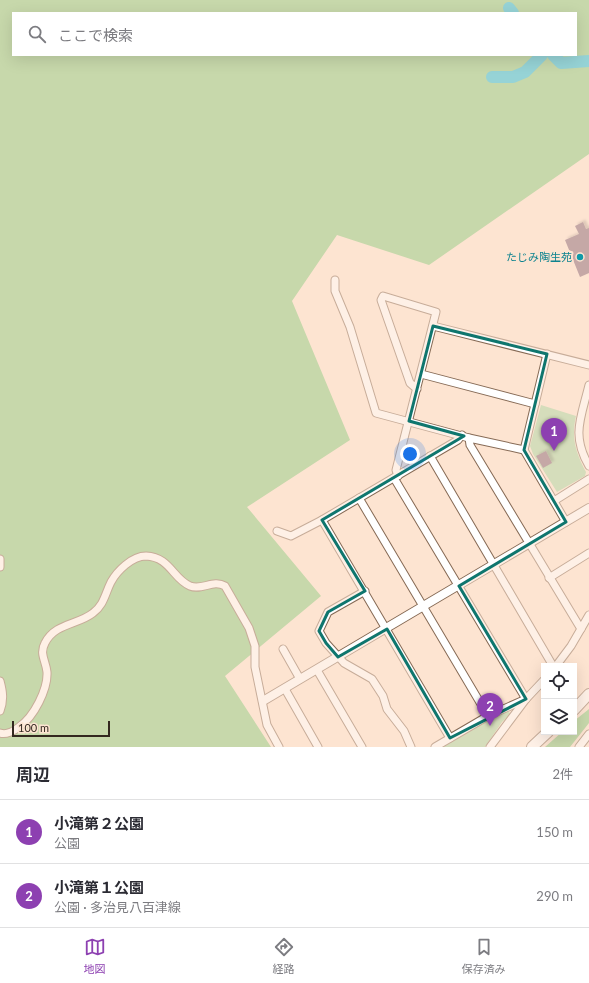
<!DOCTYPE html>
<html lang="ja">
<meta charset="utf-8">
<style>
:root{--surface:#fff;--page:#f2f2f3;--text:#2b2b33;--muted:#7c7c81;--line:#e1e1e2;--accent:#8d40b1}
body{margin:0;font-family:Lato,"Noto Sans JP",sans-serif;background:var(--page);color:var(--text)}
.controls{position:absolute;right:12px;bottom:12px;display:grid;overflow:hidden;border-radius:0px;box-shadow:0 4px 16px #0002}
.controls button{width:36px;height:36px;display:grid;place-items:center;padding:0;border:0;border-bottom:1px solid var(--line);background:var(--surface);color:var(--text);font:20px sans-serif}
.scale{position:absolute;left:12px;bottom:10px;width:98px;box-sizing:border-box;padding-left:4px;border:2px solid #33281f;border-top:0;font-size:11px;line-height:14px;white-space:nowrap;color:#33281f;-webkit-text-stroke:3px #fde4d1;paint-order:stroke}
.you{position:absolute;left:410px;top:454px;width:14px;height:14px;margin:-10px;border:3px solid #fff;border-radius:50%;background:#1a73e8;box-shadow:0 0 0 6px #1a73e833}
.badge{display:grid;place-items:center;width:26px;height:26px;border-radius:50%;background:var(--accent);color:#fff;font-size:13px;font-weight:700}
.pin{position:absolute;translate:-50% -33px;filter:drop-shadow(0 1px 2px #0008)}
.pin::after{content:'';position:absolute;top:21px;width:14px;height:12px;background:inherit;clip-path:polygon(0 0,100% 0,50% 100%)}
.list{margin:0;padding:0;list-style:none}
h2{display:flex;justify-content:space-between;align-items:center;height:52px;margin:0;padding:0 16px;font-size:17px}
h2 small{font-size:13px;font-weight:400;color:var(--muted)}
.list li{display:grid;grid-template-columns:26px 1fr auto;gap:12px;align-items:center;box-sizing:border-box;height:64px;padding:0 16px;border-top:1px solid var(--line)}
.list b{display:block;font-size:15px;white-space:nowrap}
.list p{margin:0;font-size:13px;white-space:nowrap;color:var(--muted)}
.list em{font-size:13px;font-style:normal;color:var(--muted)}
.icon{flex:none;width:22px;height:22px;fill:none;stroke:currentColor;stroke-width:2;stroke-linecap:round;stroke-linejoin:round}
.map{position:relative;flex:none;width:589px;height:747px;overflow:hidden}
.search{position:absolute;background:var(--surface);box-shadow:0 4px 16px #0002;left:12px;right:12px;top:12px;height:44px;display:flex;align-items:center;gap:10px;box-sizing:border-box;padding:0 14px;border-radius:0px;color:var(--muted);font-size:15px}
.sheet{height:180px;background:var(--surface)}
nav{display:flex;justify-content:space-around;align-items:center;box-sizing:border-box;height:56px;border-top:1px solid var(--line);background:var(--surface);font-size:11px;color:var(--muted)}
nav a{display:grid;justify-items:center;gap:2px}
nav .on{color:var(--accent)}
.map>svg:first-child{display:block}
.green{fill:#a5d49f}
.forest{fill:#85c97c;fill-rule:evenodd}
.lines{fill:none;stroke-linecap:round;stroke-linejoin:round}
.river{stroke:#19bedb;stroke-width:12}
.building{fill:#816172;filter:url(#shadow)}
.minor-casing{stroke:#866a55;stroke-width:9}
.tertiary-casing{stroke:#866a55;stroke-width:10}
.secondary-casing{stroke:#866a55;stroke-width:12}
.minor{stroke:#fff;stroke-width:7}
.tertiary{stroke:#fff;stroke-width:8}
.secondary{stroke:#fff;stroke-width:10}
.marked{fill:none;stroke:#0f766e;stroke-width:3;stroke-linejoin:round}
.culture-dot{fill:#0f9aa8;stroke:#fde4d1;stroke-width:1.5}
.labels{text-anchor:middle;stroke-width:4;stroke-linejoin:round;paint-order:stroke}
.culture-label{font-size:11px;fill:#0d838f;stroke:#fde4d1;text-anchor:end}
</style>
<div class="map">
<svg width="589" height="747" viewBox="0 0 589 747">
<defs>
<filter id="shadow"><feDropShadow dx="2.5" dy="-2.5" stdDeviation="1" flood-color="#0004"/></filter>
</defs>
<rect width="100%" height="100%" fill="#fde4d1"/>
<g class="green">
<path d="M541,405L576,416C571,438 576,453 586,472L585,476L557,492L533,454L530,446Z"/>
<path d="M507,710L511,714L502,722L485,747H443Z"/>
</g>
<g class="forest">
<path d="M0,0H589V154L429,265L337,235L292,301L350,440L247,507L321,596L225,676L271,747H0ZM13,13H576V55H13Z"/>
<path d="M589,709V723L570,747H545L562,732H574V721Z"/>
</g>
<g class="lines">
<g class="river">
<path d="M509,8L513,13"/>
<path d="M553,55L561,63L589,61"/>
<path d="M492,77H513L525,72L542,55"/>
</g>
</g>
<g class="building">
<path d="M583,222L586,229L589,228V273L580,277L565,240L579,234L575,226Z"/>
<path d="M546,451L552,463L543,468L536,456Z"/>
</g>
<g class="lines">
<defs>
<g id="minor">
<path d="M335,280V291L350,327L376,413L469,438L524,450"/>
<path d="M433,326L589,365"/>
<path d="M547,354L524,450L566,522"/>
<path d="M421,374L535,404"/>
<path d="M589,385C581,418 571,435 589,466"/>
<path d="M469,438L470,445L581,629"/>
<path d="M430,456L553,666"/>
<path d="M398,476L396,470L436,312L383,296L381,300L410,383L417,389"/>
<path d="M394,478L526,699"/>
<path d="M359,498L488,716"/>
<path d="M554,501L589,479"/>
<path d="M277,531L291,536L322,520"/>
<path d="M0,559V567"/>
<path d="M549,578L589,553"/>
<path d="M365,591L328,612L319,631L326,643L344,663L372,679L383,696L387,709L404,731L411,747"/>
<path d="M283,649L300,679"/>
<path d="M556,666L571,646L589,615"/>
<path d="M317,670L362,747"/>
<path d="M0,681C3,692 4,700 0,711"/>
<path d="M285,689L318,747"/>
<path d="M0,733C6,735 14,731 19,727C34,717 48,689 47,672C46,661 39,654 45,643C55,623 78,625 93,613C104,605 105,594 111,582C117,571 132,556 146,556C170,557 173,579 190,586C202,591 213,579 225,586L249,628L255,646V667L267,725L279,747"/>
<path d="M450,738L322,520L458,440L462,435"/>
<path d="M435,747L488,716L526,699"/>
<path d="M490,747L526,699L544,680"/>
<path d="M579,747L589,734"/>
</g>
<path id="tertiary" d="M263,701L589,508"/>
<g id="secondary">
<path d="M574,710L589,694"/>
<path d="M532,747L548,732"/>
</g>
</defs>
<use href="#minor" class="minor-casing"/>
<use href="#tertiary" class="tertiary-casing"/>
<use href="#secondary" class="secondary-casing"/>
<use href="#minor" class="minor"/>
<use href="#tertiary" class="tertiary"/>
<use href="#secondary" class="secondary"/>
</g>
<path d="M0 0H589V747H0ZM433,326L547,354L524,450L566,522L459,586L526,699L450,738L387,629L338,657L326,643L319,631L328,612L365,591L322,520L464,436L409,421Z" fill="#fde4d1" fill-opacity=".55" fill-rule="evenodd"/>
<path class="marked" d="M433,326L547,354L524,450L566,522L459,586L526,699L450,738L387,629L338,657L326,643L319,631L328,612L365,591L322,520L464,436L409,421Z"/>
<circle class="culture-dot" cx="580" cy="257" r="4"/>
<g class="labels">
<g class="culture-label">
<text x="572" y="261">たじみ陶生苑</text>
</g>
</g>
</svg>
<div class="controls">
<button><svg class="icon" aria-label="locate" viewBox="0 0 24 24"><circle cx="12" cy="12" r="6"/><path d="M12 2v4M12 18v4M2 12h4M18 12h4"/></svg></button>
<button><svg class="icon" aria-label="layers" viewBox="0 0 24 24"><path d="M12 4l9 5-9 5-9-5zM3 14l9 5 9-5"/></svg></button>
</div>
<div class="scale">100 m</div>
<div class="you"></div>
<div class="pin badge" style="left:554px;top:451px">1</div>
<div class="pin badge" style="left:490px;top:726px">2</div>
<div class="search"><svg class="icon" aria-label="search" viewBox="0 0 24 24"><circle cx="10" cy="10" r="6"/><path d="M15 15l6 6"/></svg>ここで検索</div>
</div>
<section class="sheet">
<h2>周辺<small>2件</small></h2>
<ul class="list">
<li><span class="badge">1</span><div><b>小滝第２公園</b><p>公園</p></div><em>150 m</em></li>
<li><span class="badge">2</span><div><b>小滝第１公園</b><p>公園 · 多治見八百津線</p></div><em>290 m</em></li>
</ul>
</section>
<nav>
<a class="on"><svg class="icon" aria-label="map" viewBox="0 0 24 24"><path d="M3 6l6-2 6 2 6-2v14l-6 2-6-2-6 2zM9 4v14M15 6v14"/></svg>地図</a>
<a><svg class="icon" aria-label="directions" viewBox="0 0 24 24"><path d="M12 3l9 9-9 9-9-9zM9 14v-3h6M13 9l2 2-2 2"/></svg>経路</a>
<a><svg class="icon" aria-label="saved" viewBox="0 0 24 24"><path d="M7 4h10v16l-5-4-5 4z"/></svg>保存済み</a>
</nav>
